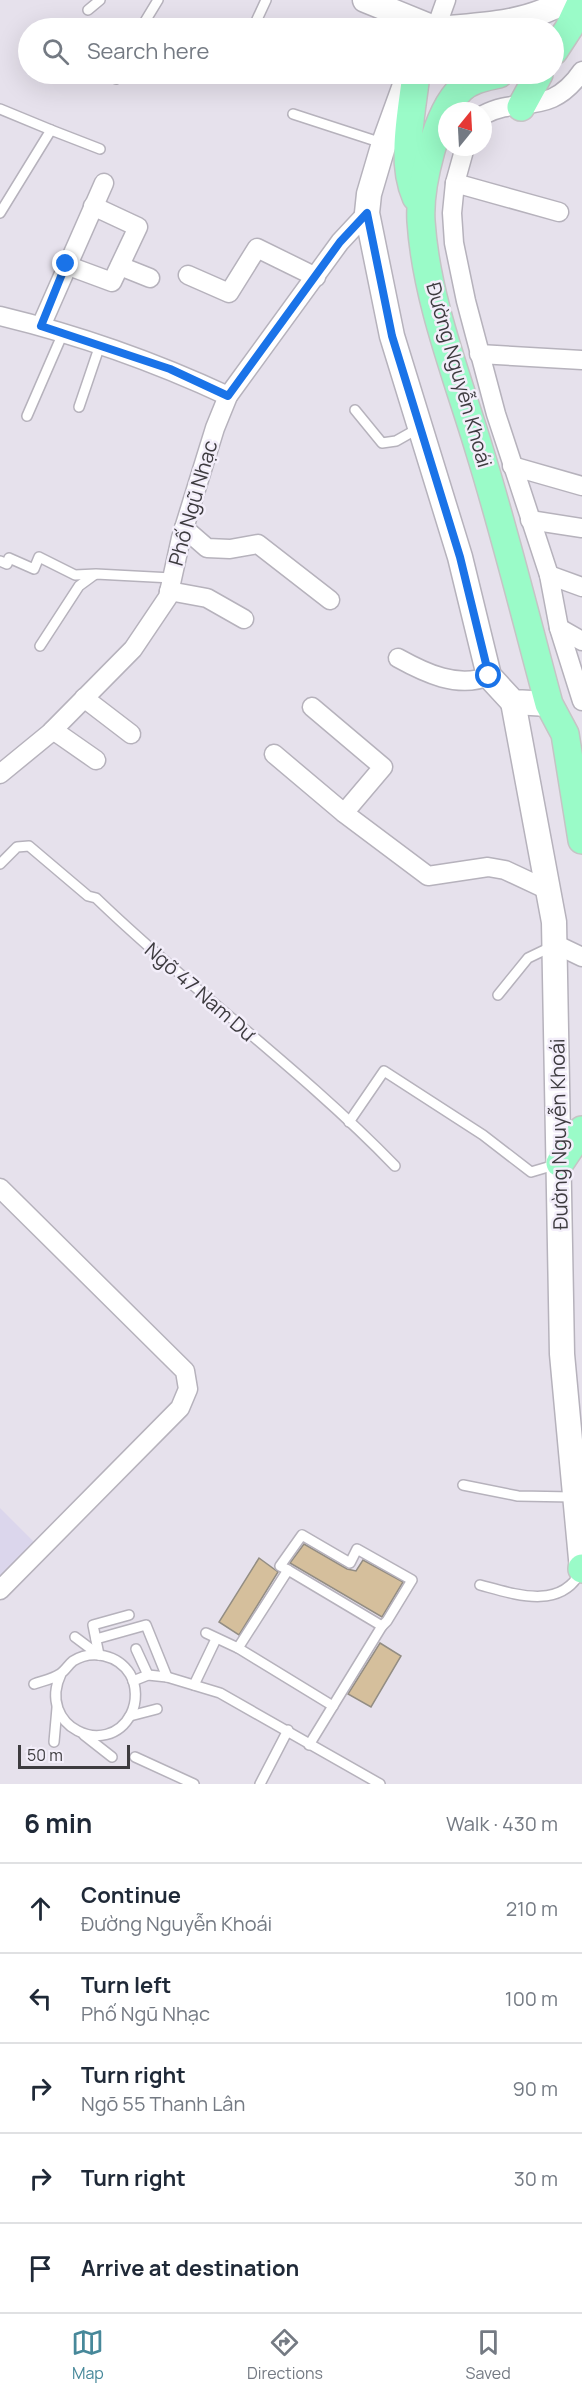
<!DOCTYPE html>
<meta charset="utf-8">
<style>
:root{--surface:#fff;--page:#f2f2f3;--text:#1f2937;--muted:#747a83;--line:#e0e1e3;--accent:#47889a}
body{margin:0;font-family:Manrope,sans-serif;background:var(--page);color:var(--text)}
.compass{position:absolute;left:438px;top:102px;width:54px;height:54px;border-radius:50%;background:var(--surface);box-shadow:0 6px 24px #0002;rotate:18deg}
.scale{position:absolute;left:18px;bottom:15px;width:112px;box-sizing:border-box;padding-left:6px;border:3px solid #3d3b3f;border-top:0;font-size:16px;line-height:21px;white-space:nowrap;color:#3d3b3f;-webkit-text-stroke:4px #f3eefa;paint-order:stroke}
.stop{position:absolute;width:18px;height:18px;margin:-14px;border:4px solid #1a73e8;border-radius:50%;background:#fff}
.stop.end{background:#1a73e8;border-color:#fff;box-shadow:0 2px 6px #0008}
.list{margin:0;padding:0;list-style:none}
h2{display:flex;justify-content:space-between;align-items:center;height:78px;margin:0;padding:0 24px;font-size:26px}
h2 small{font-size:20px;font-weight:400;color:var(--muted)}
.list li{display:grid;grid-template-columns:39px 1fr auto;gap:18px;align-items:center;box-sizing:border-box;height:90px;padding:0 24px;border-top:2px solid var(--line)}
.list b{display:block;font-size:22px;white-space:nowrap}
.list p{margin:0;font-size:20px;white-space:nowrap;color:var(--muted)}
.list em{font-size:20px;font-style:normal;color:var(--muted)}
.icon{flex:none;width:33px;height:33px;fill:none;stroke:currentColor;stroke-width:2;stroke-linecap:round;stroke-linejoin:round}
.map{position:relative;flex:none;width:582px;height:1784px;overflow:hidden}
.search{position:absolute;background:var(--surface);box-shadow:0 6px 24px #0002;left:18px;right:18px;top:18px;height:66px;display:flex;align-items:center;gap:15px;box-sizing:border-box;padding:0 21px;border-radius:33px;color:var(--muted);font-size:22px}
.sheet{height:528px;background:var(--surface)}
nav{display:flex;justify-content:space-around;align-items:center;box-sizing:border-box;height:84px;border-top:2px solid var(--line);background:var(--surface);font-size:16px;color:var(--muted)}
nav a{display:grid;justify-items:center;gap:3px}
nav .on{color:var(--accent)}
.map>svg:first-child{display:block}
.education{fill:#dbd6ec}
.building{fill:#d5bf9c;stroke:#938d83;stroke-width:1.5}
.lines{fill:none;stroke-linecap:round;stroke-linejoin:round}
.lane-casing{stroke:#b6b2bc;stroke-width:12}
.street-casing{stroke:#b6b2bc;stroke-width:21}
.secondary-casing{stroke:#b6b2bc;stroke-width:27}
.primary-casing{stroke:#c5c4c5;stroke-width:30}
.lane{stroke:#fff;stroke-width:9}
.street{stroke:#fff;stroke-width:18}
.secondary{stroke:#fff;stroke-width:24}
.primary{stroke:#9afbc8;stroke-width:27}
.route{stroke:#1a73e8;stroke-width:8}
.labels{text-anchor:middle;stroke-width:5;stroke-linejoin:round;paint-order:stroke}
.street-label{font-size:20px;fill:#3d3b3f;stroke:#f3eefa}
</style>
<div class="map">
<svg width="582" height="1784" viewBox="0 0 582 1784">
<rect width="100%" height="100%" fill="#e6e1ec"/>
<path class="education" d="M0,1508L36,1544L0,1579Z"/>
<g class="building">
<path d="M304,1544L347,1569L356,1571L363,1560L403,1582L382,1617L290,1563Z"/>
<path d="M259,1558L278,1572L239,1635L219,1622Z"/>
<path d="M380,1643L401,1656L371,1707L348,1694Z"/>
</g>
<g class="lines">
<defs>
<g id="lane">
<path d="M88,10L100,0"/>
<path d="M141,28L158,0"/>
<path d="M253,28L266,0"/>
<path d="M116,79L118,74"/>
<path d="M0,109L51,130"/>
<path d="M293,114L382,143"/>
<path d="M0,213L51,130L100,149"/>
<path d="M79,407L100,345"/>
<path d="M355,410L382,443L396,441L419,428"/>
<path d="M27,416L63,333"/>
<path d="M0,561L7,564L9,558L34,569L39,557L75,575L96,574L172,578"/>
<path d="M40,646L79,586L94,575"/>
<path d="M0,864L17,847L29,846L88,896L96,898C192,991 302,1070 395,1166"/>
<path d="M498,995L528,958L553,946"/>
<path d="M349,1122L384,1071L483,1135L531,1172L558,1164"/>
<path d="M463,1485L518,1496L573,1497"/>
<path d="M288,1570L280,1566L302,1535L350,1563L357,1549L412,1580L387,1621L382,1626"/>
<path d="M480,1585C514,1594 561,1611 581,1571"/>
<path d="M206,1633L238,1648L333,1706"/>
<path d="M75,1637L99,1655"/>
<path d="M96,1639L146,1625L167,1677"/>
<path d="M238,1648L288,1570L382,1626L309,1745"/>
<path d="M136,1649L148,1675"/>
<path d="M99,1655L93,1625L129,1615"/>
<path d="M133,1681L148,1675L167,1677L220,1693L380,1784"/>
<path d="M34,1684C42,1681 53,1679 60,1674C65,1671 68,1665 73,1661C92,1649 118,1655 130,1674C137,1686 137,1702 131,1714C107,1760 36,1726 61,1674"/>
<path d="M194,1685L216,1639"/>
<path d="M130,1716L157,1709"/>
<path d="M84,1735L112,1757"/>
<path d="M54,1742L57,1708"/>
<path d="M135,1757L194,1784"/>
<path d="M260,1784L288,1730"/>
</g>
<g id="street">
<path d="M436,28L446,0"/>
<path d="M483,115C520,95 550,118 582,71"/>
<path d="M465,147L455,183L452,213L454,243L466,301L496,414L549,575L559,628L582,701"/>
<path d="M455,183L559,212"/>
<path d="M66,265L112,282L138,227L93,206"/>
<path d="M120,266L150,278"/>
<path d="M188,275L229,293L257,248L316,277"/>
<path d="M0,316C79,335 155,362 228,396"/>
<path d="M41,326L104,183"/>
<path d="M479,354L582,360"/>
<path d="M512,466L582,486"/>
<path d="M530,520L582,528"/>
<path d="M184,528L207,548L230,549L258,544L330,600"/>
<path d="M549,575L582,587"/>
<path d="M169,591L207,598L244,619"/>
<path d="M559,628L582,641"/>
<path d="M398,658C425,673 458,689 489,676"/>
<path d="M84,698L131,734"/>
<path d="M312,707L383,767L344,813"/>
<path d="M53,730L96,760"/>
<path d="M274,754L344,813L428,876L488,867L505,870L550,891"/>
<path d="M0,774L50,733L133,649L168,597L181,538L215,428L228,396L340,242L367,213"/>
<path d="M555,944L582,957"/>
<path d="M0,1188L185,1371L188,1389L180,1408L0,1590"/>
</g>
<g id="secondary">
<path d="M365,0L434,28"/>
<path d="M448,28C489,25 531,22 566,0"/>
<path d="M409,74L384,143L369,194L367,213L392,336L460,557L489,676L513,702L549,704"/>
<path d="M513,702L554,922L562,1354L582,1570"/>
</g>
<g id="primary">
<path d="M554,51L569,28L582,0"/>
<path d="M416,74C412,111 400,161 416,197"/>
<path d="M499,74C486,77 471,79 461,89C436,112 419,187 421,221C426,298 457,376 479,449C505,533 526,619 549,704L565,734L582,840"/>
<path d="M521,107L539,74"/>
<path d="M560,1163L582,1130"/>
<path d="M582,1569V1568"/>
</g>
</defs>
<use href="#lane" class="lane-casing"/>
<use href="#street" class="street-casing"/>
<use href="#secondary" class="secondary-casing"/>
<use href="#primary" class="primary-casing"/>
<use href="#lane" class="lane"/>
<use href="#street" class="street"/>
<use href="#secondary" class="secondary"/>
<use href="#primary" class="primary"/>
</g>
<g class="lines">
<path class="route" d="M66,264L41,326L170,369L228,396L340,242L367,213L392,336L460,557L489,676"/>
</g>
<g class="labels">
<g class="street-label">
<text transform="translate(459 375) rotate(74)" y="7">Đường Nguyễn Khoái</text>
<text transform="translate(193 503) rotate(-74)" y="7">Phố Ngũ Nhạc</text>
<text transform="translate(200 992) rotate(41)" y="7">Ngõ 47 Nam Dư</text>
<text transform="translate(559 1134) rotate(-91)" y="7">Đường Nguyễn Khoái</text>
</g>
</g>
</svg>
<svg class="compass" viewBox="-18 -18 36 36"><path d="M0-13l5 13h-10z" fill="#e53935"/><path d="M0 13l5-13h-10z" fill="#747a83"/></svg>
<div class="scale">50 m</div>
<div class="stop" style="left:489px;top:676px"></div>
<div class="stop end" style="left:66px;top:264px"></div>
<div class="search"><svg class="icon" aria-label="search" viewBox="0 0 24 24"><circle cx="10" cy="10" r="6"/><path d="M15 15l6 6"/></svg>Search here</div>
</div>
<section class="sheet">
<h2>6 min<small>Walk · 430 m</small></h2>
<ul class="list">
<li><svg class="icon" aria-label="ahead" viewBox="0 0 24 24"><path d="M12 20V5M6 11l6-6 6 6"/></svg><div><b>Continue</b><p>Đường Nguyễn Khoái</p></div><em>210 m</em></li>
<li><svg class="icon" aria-label="left" viewBox="0 0 24 24"><path d="M17 20v-9H6M10 6l-5 5 5 5"/></svg><div><b>Turn left</b><p>Phố Ngũ Nhạc</p></div><em>100 m</em></li>
<li><svg class="icon" aria-label="right" viewBox="0 0 24 24"><path d="M7 20v-9h11M14 6l5 5-5 5"/></svg><div><b>Turn right</b><p>Ngõ 55 Thanh Lân</p></div><em>90 m</em></li>
<li><svg class="icon" aria-label="right" viewBox="0 0 24 24"><path d="M7 20v-9h11M14 6l5 5-5 5"/></svg><div><b>Turn right</b></div><em>30 m</em></li>
<li><svg class="icon" aria-label="arrive" viewBox="0 0 24 24"><path d="M6 21V4h12l-3 4 3 4H6"/></svg><div><b>Arrive at destination</b></div></li>
</ul>
</section>
<nav>
<a class="on"><svg class="icon" aria-label="map" viewBox="0 0 24 24"><path d="M3 6l6-2 6 2 6-2v14l-6 2-6-2-6 2zM9 4v14M15 6v14"/></svg>Map</a>
<a><svg class="icon" aria-label="directions" viewBox="0 0 24 24"><path d="M12 3l9 9-9 9-9-9zM9 14v-3h6M13 9l2 2-2 2"/></svg>Directions</a>
<a><svg class="icon" aria-label="saved" viewBox="0 0 24 24"><path d="M7 4h10v16l-5-4-5 4z"/></svg>Saved</a>
</nav>
